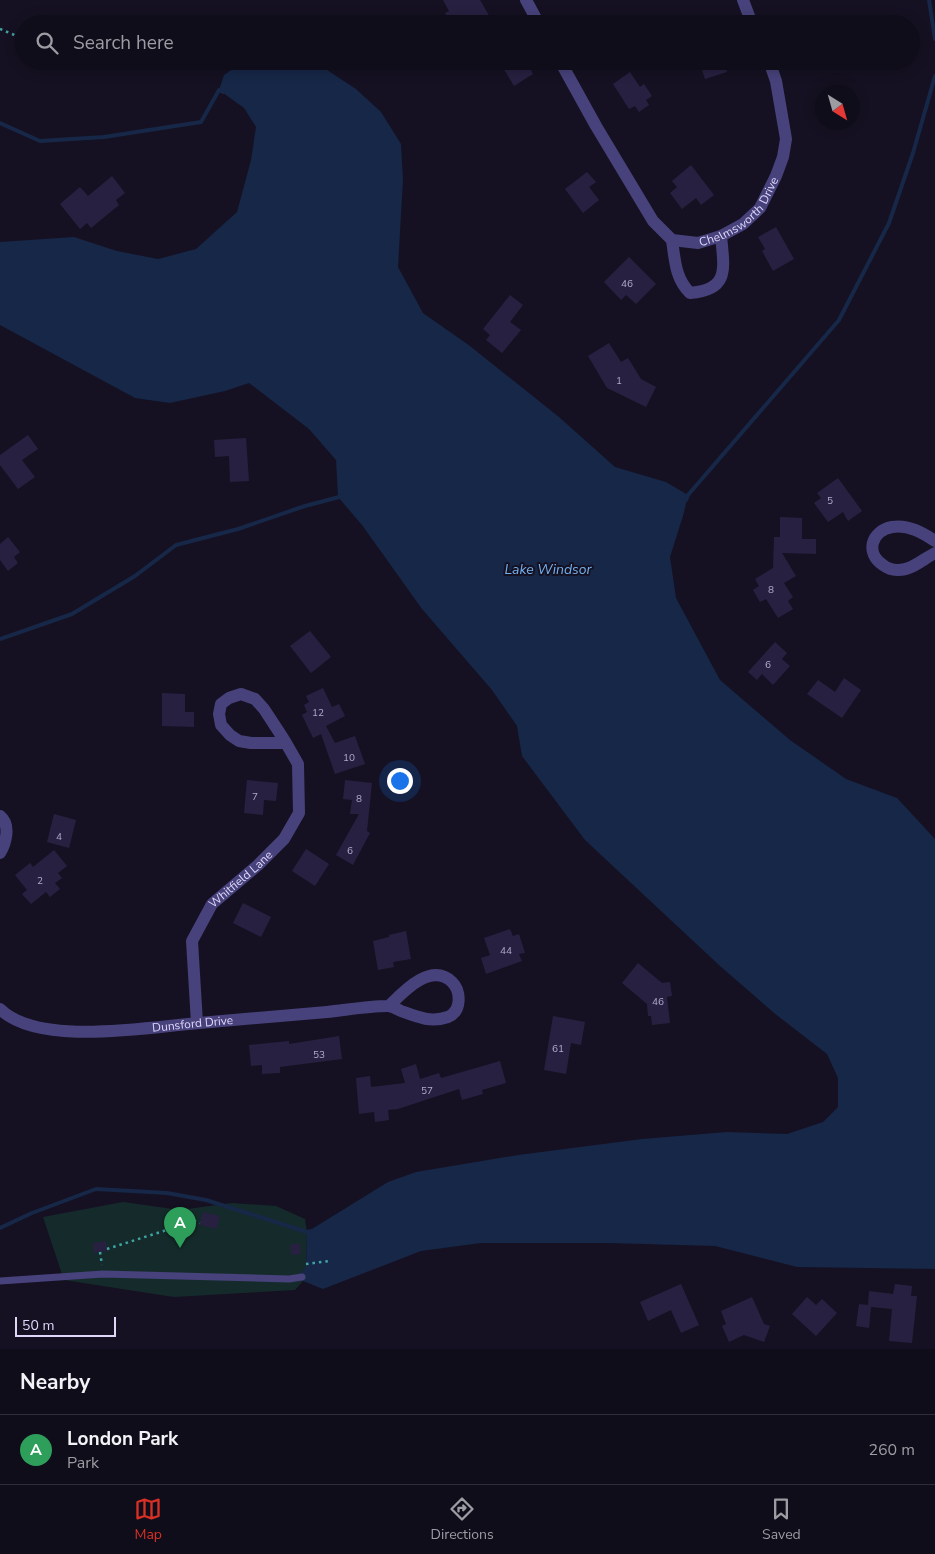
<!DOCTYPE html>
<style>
:root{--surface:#100d1a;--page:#191623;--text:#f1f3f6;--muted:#9c9ca2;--line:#302d39;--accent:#d93025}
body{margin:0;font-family:"Nunito Sans",sans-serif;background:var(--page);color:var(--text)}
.compass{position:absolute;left:815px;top:85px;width:45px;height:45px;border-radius:50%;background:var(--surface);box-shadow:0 2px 12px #0003;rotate:143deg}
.scale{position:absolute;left:15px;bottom:12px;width:101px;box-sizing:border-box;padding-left:5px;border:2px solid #ddd7fa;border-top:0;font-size:14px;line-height:18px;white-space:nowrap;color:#ddd7fa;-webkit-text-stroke:4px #151122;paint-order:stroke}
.you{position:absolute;left:399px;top:780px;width:18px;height:18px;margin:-12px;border:4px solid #fff;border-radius:50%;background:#1a73e8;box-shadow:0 0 0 8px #1a73e833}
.badge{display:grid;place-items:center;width:32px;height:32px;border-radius:50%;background:var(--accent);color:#fff;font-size:16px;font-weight:700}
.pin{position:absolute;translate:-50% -41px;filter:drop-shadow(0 1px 2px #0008)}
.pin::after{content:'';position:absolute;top:26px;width:18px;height:15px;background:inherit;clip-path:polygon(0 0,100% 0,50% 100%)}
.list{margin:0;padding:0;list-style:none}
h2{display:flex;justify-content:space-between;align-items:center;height:65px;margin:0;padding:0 20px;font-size:21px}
h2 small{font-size:16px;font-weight:400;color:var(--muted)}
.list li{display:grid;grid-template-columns:32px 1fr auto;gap:15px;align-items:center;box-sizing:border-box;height:70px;padding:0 20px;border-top:1px solid var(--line)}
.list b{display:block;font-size:19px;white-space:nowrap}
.list p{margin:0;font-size:16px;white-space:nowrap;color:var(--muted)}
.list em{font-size:16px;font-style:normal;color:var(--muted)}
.icon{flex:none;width:28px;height:28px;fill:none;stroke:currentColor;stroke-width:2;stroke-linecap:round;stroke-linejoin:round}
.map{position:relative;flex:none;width:935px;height:1349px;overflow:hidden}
.search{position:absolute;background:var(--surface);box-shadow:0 2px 12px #0003;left:15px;right:15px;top:15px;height:55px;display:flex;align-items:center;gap:12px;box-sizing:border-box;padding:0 18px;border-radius:28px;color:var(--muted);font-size:19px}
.sheet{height:135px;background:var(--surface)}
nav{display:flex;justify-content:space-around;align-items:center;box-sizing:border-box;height:70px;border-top:1px solid var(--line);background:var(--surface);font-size:14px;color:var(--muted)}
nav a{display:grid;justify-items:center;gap:2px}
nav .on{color:var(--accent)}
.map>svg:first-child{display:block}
.green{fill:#152b2b}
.water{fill:#162747}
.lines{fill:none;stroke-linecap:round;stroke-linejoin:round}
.stream{stroke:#162747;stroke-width:4}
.building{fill:#282040}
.path{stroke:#3fa6a4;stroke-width:2.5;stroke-dasharray:2.5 4;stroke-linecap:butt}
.lane{stroke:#47427b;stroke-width:7}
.street{stroke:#47427b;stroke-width:12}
.labels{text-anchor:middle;stroke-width:4;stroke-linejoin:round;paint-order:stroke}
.number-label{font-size:10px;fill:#b0a9cc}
.street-label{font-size:12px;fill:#ddd7fa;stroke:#151122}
.water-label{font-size:14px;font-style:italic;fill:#73afec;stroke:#151122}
</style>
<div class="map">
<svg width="935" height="1349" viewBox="0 0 935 1349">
<rect width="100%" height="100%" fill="#151122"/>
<path class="green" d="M123,1202L180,1210L232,1203L276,1206L305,1219L307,1232L306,1268L301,1272L303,1281L295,1290L174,1297L64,1280L43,1217Z"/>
<path class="water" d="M244,61H296L318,64L356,89L381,112L401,144L403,180L398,267L423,313L470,346L559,417L615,467L666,482L688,495L683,516L670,557L676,598L720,680L790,740L846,779L897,798L935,839V1269L797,1267L715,1246L609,1243H481L421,1251L323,1289L303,1281L301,1272L306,1267L307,1232L388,1182L416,1172L518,1155L642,1139L727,1132L787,1134L823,1122L838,1107V1078L827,1054L774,1013L720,966L585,840L522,756L517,726L492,690L422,609L362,525L338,497L336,460L309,429L249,383L225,391L170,403L135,398L0,325V242L74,237L117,251L158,259L196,249L237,212L251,160L256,127L244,108L219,90L224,75Z"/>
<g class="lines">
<g class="stream">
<path d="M929,0L935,39"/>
<path d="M0,123L40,141L104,137L201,122L219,90L223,92"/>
<path d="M686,500L688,495L839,320L889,223L913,153L935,76"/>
<path d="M0,639L72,614L135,576L176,545L238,529L305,506L343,496"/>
<path d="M0,1228L32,1213L96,1189L167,1193L206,1200L307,1232L312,1231"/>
</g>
</g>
<g class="building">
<path d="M443,0H480L494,24H451L445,13L449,11Z"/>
<path d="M499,61H526L533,74L514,86Z"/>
<path d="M699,61H723L727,72L705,79Z"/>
<path d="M630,72L640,87L644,84L652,96L646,100L649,105L639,112L635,106L629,109L613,84Z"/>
<path d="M691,165L714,195L701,205L696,198L682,209L670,193L677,187L672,181Z"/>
<path d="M587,172L596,182L589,187L599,200L583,213L565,189Z"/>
<path d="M112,176L125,193L116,200L119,205L91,228L87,223L80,229L60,204L80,187L88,196Z"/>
<path d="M776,227L794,259L773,271L762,251L765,249L758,237Z"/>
<path d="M629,257L656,284L636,304L626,295L621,300L604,282Z"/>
<path d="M510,295L523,305L510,322L521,330L502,353L486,340L490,335L483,329Z"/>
<path d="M609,343L621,362L628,358L641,379L656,387L646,407L607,388L588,356Z"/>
<path d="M28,435L38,449L22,460L35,477L18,489L0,465V455Z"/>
<path d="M246,438L249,481L230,482L229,456L215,457L214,440Z"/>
<path d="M838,478L862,511L848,521L843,512L828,522L814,503L821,498L817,493Z"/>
<path d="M780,517L802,518V539H816V554L782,553L796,576L784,583L793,597L788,601L793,609L778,618L766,599L760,602L753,590L759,586L755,579L773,568L774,537H780Z"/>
<path d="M8,537L20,552L14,557L18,563L8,571L0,560V544Z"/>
<path d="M310,631L331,657L311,673L290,646Z"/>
<path d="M775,642L787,653L782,659L790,666L773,685L762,674L757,680L748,672Z"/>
<path d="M844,678L861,690L842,718L807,694L818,680L835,692Z"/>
<path d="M323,688L332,707L339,704L345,716L326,726L335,743L355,736L365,764L335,774L321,734L313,738L302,715L307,712L304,705L309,702L306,696Z"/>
<path d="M162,693L185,694V712H194V727L162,726Z"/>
<path d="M247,780L278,783L276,801L264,800L263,815L244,813Z"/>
<path d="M345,780L372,783L367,831L370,833L353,865L336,855L359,814H350L352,800L343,799Z"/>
<path d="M54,814L76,820L69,848L47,842Z"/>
<path d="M306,849L329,864L315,886L292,871Z"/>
<path d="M54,850L67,866L58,873L62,878L55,883L60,889L50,897L46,892L31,904L22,894L27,890L15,875L30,863L33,867Z"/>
<path d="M243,903L271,917L261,937L233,923Z"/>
<path d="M510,929L513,936L519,934L525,953L519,954L522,961L486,974L481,958L490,955L484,938Z"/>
<path d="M406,931L411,959L393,962L394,967L378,970L373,941L389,937V935Z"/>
<path d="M638,963L662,983L670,982L672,996L667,997L670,1023L652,1025L651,1016H648L647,1004L622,983Z"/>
<path d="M553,1016L585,1022L581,1045L571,1043L566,1074L544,1070Z"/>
<path d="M339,1036L342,1059L280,1067V1073L262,1074V1065L251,1066L249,1045L289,1041V1044Z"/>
<path d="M500,1061L506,1083L482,1090L483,1094L462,1100L459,1089L398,1109L388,1110L389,1120L375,1122L374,1112L359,1114L356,1078L370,1076L371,1087L405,1083L401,1069L416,1064L420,1079L439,1073L441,1078Z"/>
<path d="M203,1212L220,1216L217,1229L200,1225Z"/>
<path d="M106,1241L107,1251L94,1253L93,1243Z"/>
<path d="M300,1243L301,1254L291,1255L290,1245Z"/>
<path d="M681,1284L699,1325L681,1333L671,1310L648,1321L640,1302Z"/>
<path d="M895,1284L912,1286L911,1296H917L912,1343L889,1341L892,1309L871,1307L869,1328L856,1326L859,1304L868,1305L869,1291L893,1294Z"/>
<path d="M752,1297L764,1324L770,1326L764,1342L744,1335L729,1342L722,1326L726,1324L721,1311Z"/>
<path d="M807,1297L816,1305L822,1299L837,1313L816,1336L792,1314Z"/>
</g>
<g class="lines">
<g class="path">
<path d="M0,29L24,39"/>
<path d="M107,1249L195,1221L200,1223"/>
<path d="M100,1252L102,1265"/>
<path d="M306,1264L329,1261"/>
</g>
<path class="lane" d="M0,1281L103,1274L289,1279L302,1277"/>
<g class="street">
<path d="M526,0L539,24"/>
<path d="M743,0L752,24"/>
<path id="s1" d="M560,61L596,126L653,221L672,240L698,243L721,236L743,224L760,208L776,176L783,157L786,139L776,81L769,61"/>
<path d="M672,240C675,260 675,278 690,293C730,290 724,268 721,236"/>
<path d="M935,541C923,533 908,524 892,527C871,531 865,553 883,565C887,568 893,570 897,570C911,571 923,559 935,553"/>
<path d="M0,816C11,825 6,843 0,853"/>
<path id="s2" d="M0,1009C38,1047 149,1027 199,1023C241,1019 284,1016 327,1012C346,1010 369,1006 387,1006C392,1006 397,1009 401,1011C417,1017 431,1023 448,1017C462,1011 461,991 452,982C431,962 404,991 389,1006"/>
<path id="s3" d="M197,1023L192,941L212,904L258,865L284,839L299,813L298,764L286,743L281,735L264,709L255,699L241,694L229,698L221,704L219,714L221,725L230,735L239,741L251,743H286"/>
</g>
</g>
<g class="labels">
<g class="number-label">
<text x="627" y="287">46</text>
<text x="619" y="384">1</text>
<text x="830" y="504">5</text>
<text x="771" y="593">8</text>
<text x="768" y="668">6</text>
<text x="318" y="716">12</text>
<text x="349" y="761">10</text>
<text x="255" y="800">7</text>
<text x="359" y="802">8</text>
<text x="59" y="840">4</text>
<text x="350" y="854">6</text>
<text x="40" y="884">2</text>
<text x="506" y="954">44</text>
<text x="658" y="1005">46</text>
<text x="558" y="1052">61</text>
<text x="319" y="1058">53</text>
<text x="427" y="1094">57</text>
</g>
<g class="street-label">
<text dy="4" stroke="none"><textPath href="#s1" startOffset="292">Chelmsworth Drive</textPath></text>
<text dy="4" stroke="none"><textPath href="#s3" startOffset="162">Whitfield Lane</textPath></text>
<text dy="4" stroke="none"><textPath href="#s2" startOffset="198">Dunsford Drive</textPath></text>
</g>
<g class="water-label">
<text x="548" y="574">Lake Windsor</text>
</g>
</g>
</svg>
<svg class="compass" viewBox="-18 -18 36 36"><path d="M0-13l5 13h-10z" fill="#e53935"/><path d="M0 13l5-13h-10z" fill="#9c9ca2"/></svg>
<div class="scale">50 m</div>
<div class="you"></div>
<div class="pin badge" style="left:180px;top:1248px;background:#2e9e5b">A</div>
<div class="search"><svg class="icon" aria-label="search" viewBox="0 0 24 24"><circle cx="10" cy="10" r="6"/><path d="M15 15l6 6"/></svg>Search here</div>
</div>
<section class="sheet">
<h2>Nearby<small></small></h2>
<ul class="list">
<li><span class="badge" style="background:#2e9e5b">A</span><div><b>London Park</b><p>Park</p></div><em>260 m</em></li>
</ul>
</section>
<nav>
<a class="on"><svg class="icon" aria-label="map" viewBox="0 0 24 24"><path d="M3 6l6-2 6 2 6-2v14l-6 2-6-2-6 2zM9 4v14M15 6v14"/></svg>Map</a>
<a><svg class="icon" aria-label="directions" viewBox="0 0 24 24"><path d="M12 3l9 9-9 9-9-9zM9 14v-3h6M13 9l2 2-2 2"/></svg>Directions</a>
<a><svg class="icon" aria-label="saved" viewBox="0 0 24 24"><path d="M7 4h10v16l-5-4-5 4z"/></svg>Saved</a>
</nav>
